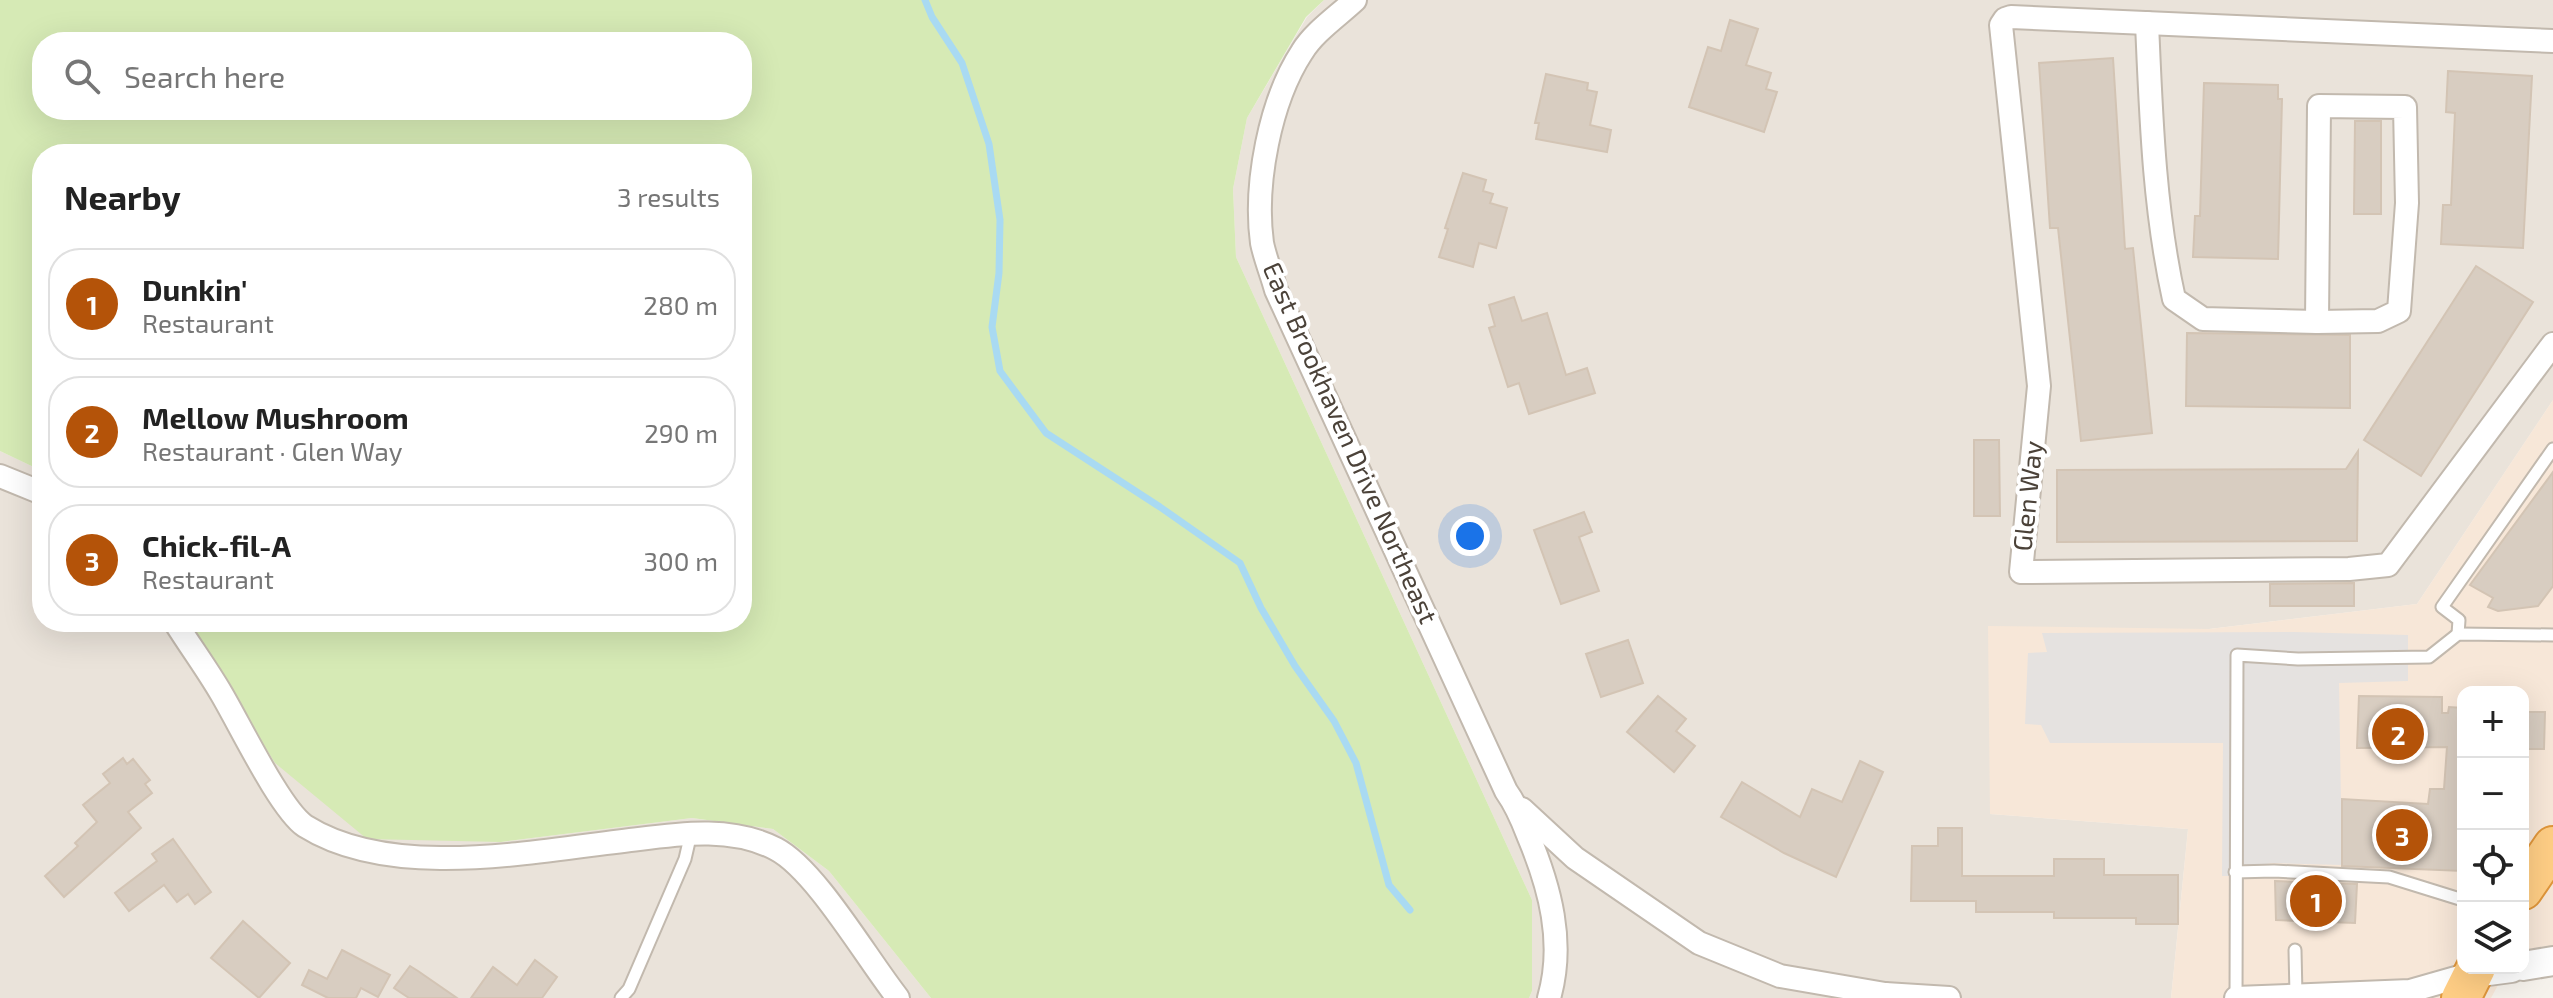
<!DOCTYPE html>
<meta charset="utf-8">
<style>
:root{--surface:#fff;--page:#f2f2f2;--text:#222;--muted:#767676;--line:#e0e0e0;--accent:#b45309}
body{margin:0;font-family:"Exo 2",sans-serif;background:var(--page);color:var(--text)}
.controls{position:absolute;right:24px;bottom:24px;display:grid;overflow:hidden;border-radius:16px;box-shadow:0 8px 32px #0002}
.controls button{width:72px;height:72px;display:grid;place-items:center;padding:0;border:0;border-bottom:2px solid var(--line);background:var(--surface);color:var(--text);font:40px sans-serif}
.you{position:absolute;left:1470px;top:536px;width:28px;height:28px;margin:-20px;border:6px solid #fff;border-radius:50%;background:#1a73e8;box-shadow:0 0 0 12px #1a73e833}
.badge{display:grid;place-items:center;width:52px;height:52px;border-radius:50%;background:var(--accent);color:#fff;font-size:26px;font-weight:700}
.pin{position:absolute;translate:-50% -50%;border:4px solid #fff;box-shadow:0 2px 8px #0006}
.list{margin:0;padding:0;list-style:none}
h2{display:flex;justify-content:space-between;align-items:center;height:104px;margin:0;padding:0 32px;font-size:34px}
h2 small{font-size:26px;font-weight:400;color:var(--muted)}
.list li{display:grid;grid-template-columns:52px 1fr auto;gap:24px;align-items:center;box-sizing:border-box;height:112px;margin:0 16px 16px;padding:0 16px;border:2px solid var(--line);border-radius:32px}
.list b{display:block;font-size:30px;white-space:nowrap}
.list p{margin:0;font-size:26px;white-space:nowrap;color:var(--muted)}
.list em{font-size:26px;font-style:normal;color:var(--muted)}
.icon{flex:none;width:44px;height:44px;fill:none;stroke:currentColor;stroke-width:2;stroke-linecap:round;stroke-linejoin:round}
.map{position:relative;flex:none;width:2553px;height:998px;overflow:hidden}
.search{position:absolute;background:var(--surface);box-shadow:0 8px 32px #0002;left:32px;top:32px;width:720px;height:88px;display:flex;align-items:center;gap:20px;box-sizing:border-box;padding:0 28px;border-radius:32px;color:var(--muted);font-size:30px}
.panel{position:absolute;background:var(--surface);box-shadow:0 8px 32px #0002;left:32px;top:144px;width:720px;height:488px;border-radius:32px}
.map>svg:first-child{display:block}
.residential{fill:#eae3da}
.commercial{fill:#f7e7d8;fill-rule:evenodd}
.green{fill:#d6eab5;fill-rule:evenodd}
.parking{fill:#e5e2e0}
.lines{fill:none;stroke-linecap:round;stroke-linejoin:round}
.stream{stroke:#a9daf2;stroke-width:7}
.building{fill:#d8cdc1;stroke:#d3c4b4;stroke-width:2}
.service-casing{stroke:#c2b9ae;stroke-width:15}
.minor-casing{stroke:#c2b9ae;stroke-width:26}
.tertiary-casing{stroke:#c2b9ae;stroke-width:32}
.trunk-casing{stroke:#e0963b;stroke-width:42}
.service{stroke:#fff;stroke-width:11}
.minor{stroke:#fff;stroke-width:22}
.tertiary{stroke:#fff;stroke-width:28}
.trunk{stroke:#ffce85;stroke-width:38}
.labels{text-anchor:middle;stroke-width:8;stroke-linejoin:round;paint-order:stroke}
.street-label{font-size:26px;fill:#4b4239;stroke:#fff}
</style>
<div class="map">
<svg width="2553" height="998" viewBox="0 0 2553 998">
<rect width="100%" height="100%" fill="#f6f2ec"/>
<g class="residential">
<path d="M1324,0H2553V400L2417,604L2209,629L1990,814L2188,829L2171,998H1529L1532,991V900L1236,257L1233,189L1247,118L1307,17Z"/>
<path d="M0,451L42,471V622H187L501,842L692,818L773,829L829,871L931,998H0Z"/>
</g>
<path class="commercial" d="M2553,400V971L2504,974L2491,998H2171L2188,829L1990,814L1988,626L2209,629L2417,604ZM2463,692H2523V968H2463Z"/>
<path class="green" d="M0,0H1324L1306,17L1247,118L1233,189L1236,257L1532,900V991L1529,998H931L829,871L773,829L692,818L501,842L367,839L275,763L187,622H742V154H42V471L0,451ZM42,42H742V110H42Z"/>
<path class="parking" d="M2294,632L2408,635V681L2339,683L2342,865L2272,863L2243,868L2235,876H2222L2223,743H2050L2041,725L2025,724L2028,653L2047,652L2042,633Z"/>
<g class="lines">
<path class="stream" d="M925,0L932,17L962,63L989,144L1000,220L999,273L992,327L1000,371L1046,433L1160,507L1240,563L1261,608L1295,666L1334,721L1356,763L1389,885L1410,910"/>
</g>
<g class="building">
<path d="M1730,20L1758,29L1746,65L1771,73L1766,89L1777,92L1764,132L1689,107L1708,47L1721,51Z"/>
<path d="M2113,58L2125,249L2133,248L2152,433L2081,441L2058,228H2050L2039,63Z"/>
<path d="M2448,71L2532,76L2523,248L2441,244L2443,205H2451L2455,113L2446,112Z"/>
<path d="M1546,74L1588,83L1587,90L1597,92L1590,125L1611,130L1607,152L1536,139L1539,123H1535Z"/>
<path d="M2204,83L2278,85V99H2282L2278,259L2193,257L2195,216H2200Z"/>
<path d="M2355,121H2381V214H2354Z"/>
<path d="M1463,173L1486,180L1483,191L1493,194L1490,203L1507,208L1496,248L1479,243L1473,267L1439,257L1448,229L1445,228Z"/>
<path d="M2476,266L2533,302L2421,476L2364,440Z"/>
<path d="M1514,297L1522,321L1547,313L1566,375L1587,368L1595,393L1529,414L1519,383L1508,387L1489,328L1495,326L1489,305Z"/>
<path d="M2187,333L2350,335V408L2186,406Z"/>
<path d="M1974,440H1999L2000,516H1974Z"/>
<path d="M2358,451L2357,541L2057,542V470L2346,469Z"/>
<path d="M2553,472V586L2538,606L2498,611L2488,607L2493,598L2470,585Z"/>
<path d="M1584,512L1592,532L1579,537L1599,591L1561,604L1534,530Z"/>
<path d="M2354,583V606H2270V584Z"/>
<path d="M1628,640L1643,683L1601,697L1586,654Z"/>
<path d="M1658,696L1686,719L1676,731L1695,746L1674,772L1627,732Z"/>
<path d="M2359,696L2442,697V713H2448L2449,707L2463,708V871L2342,866V799L2428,804L2430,789H2444L2447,747L2357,748Z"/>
<path d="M2523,712H2545L2544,749H2523Z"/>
<path d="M123,758L127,764L133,759L150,780L145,784L152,793L128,812L141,828L64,897L45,876L78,846L75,843L97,822L83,805L110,783L103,774Z"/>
<path d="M1860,761L1883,772L1836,877L1784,853L1721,817L1742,782L1800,817L1812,789L1842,802Z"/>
<path d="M1938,828H1962V876H2054V859H2104V875H2178V924H2136V918H2054V912H1976V901H1911L1912,846H1938Z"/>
<path d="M173,839L211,892L195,904L188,894L177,902L164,885L129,911L115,893L157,861L152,854Z"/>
<path d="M2275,881L2357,884L2355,923L2276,920Z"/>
<path d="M243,921L290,963L259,998L211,958Z"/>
<path d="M342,950L390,975L378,997L361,988L356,998H328L302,985L309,970L327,979Z"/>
<path d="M535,960L557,977L542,998H471L493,967L517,985Z"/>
<path d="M410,966L418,971L457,998H409L394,988Z"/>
</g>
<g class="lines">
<defs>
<g id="service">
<path d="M2458,634L2459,620L2442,607L2553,449"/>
<path d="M2235,872L2274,871L2389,877L2463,900"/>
<path d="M2295,950L2296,995"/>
<path d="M621,998L629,989L685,859L691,833"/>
<path d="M2236,998L2237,655L2298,659L2429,657L2458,634L2553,635"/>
</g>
<g id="minor">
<path d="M1355,0C1338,16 1314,32 1302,52C1270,101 1254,184 1262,243C1265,258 1272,275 1276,290L1506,791C1516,805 1522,819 1528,835C1550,887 1565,943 1549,998"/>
<path d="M2147,23C2151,116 2154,209 2174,299L2203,319L2317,322"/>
<path d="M2553,41L2011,17L2005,19L2001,25L2039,386L2021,572L2349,569L2388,565L2553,344"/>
<path d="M2319,106L2405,107L2407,203L2399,311L2378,321L2317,322Z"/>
<path d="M0,476L42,493"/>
<path d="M175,622C190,646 207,669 221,693C239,723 280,809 305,826C394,882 540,850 639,839C684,833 734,827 776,849C816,870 867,959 898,998"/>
<path d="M1522,809L1575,858L1699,943L1780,976L1885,994"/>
<path d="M1874,996L1885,994L1949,998"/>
<path d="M2236,998L2410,991L2473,973"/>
</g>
<g id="tertiary">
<path d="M2523,966L2553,961"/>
<path d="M2473,973L2511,968"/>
</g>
<g id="trunk">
<path d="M2523,890L2553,846"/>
<path d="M2461,998L2476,968"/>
</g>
</defs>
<use href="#service" class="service-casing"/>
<use href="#minor" class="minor-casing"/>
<use href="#tertiary" class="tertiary-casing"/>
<use href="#trunk" class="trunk-casing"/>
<use href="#service" class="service"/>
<use href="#minor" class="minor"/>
<use href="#tertiary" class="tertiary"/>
<use href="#trunk" class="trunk"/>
</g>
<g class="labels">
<g class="street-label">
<text transform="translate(1350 443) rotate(66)" y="9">East Brookhaven Drive Northeast</text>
<text transform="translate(2028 496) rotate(-84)" y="9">Glen Way</text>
</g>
</g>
</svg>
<div class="controls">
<button>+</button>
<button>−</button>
<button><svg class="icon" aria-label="locate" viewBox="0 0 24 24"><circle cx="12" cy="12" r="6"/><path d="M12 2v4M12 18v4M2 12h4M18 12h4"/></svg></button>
<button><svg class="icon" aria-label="layers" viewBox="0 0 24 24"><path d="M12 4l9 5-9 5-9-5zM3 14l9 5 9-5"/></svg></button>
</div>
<div class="you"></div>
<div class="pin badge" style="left:2316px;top:901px">1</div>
<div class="pin badge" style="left:2398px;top:734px">2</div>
<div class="pin badge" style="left:2402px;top:835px">3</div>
<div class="search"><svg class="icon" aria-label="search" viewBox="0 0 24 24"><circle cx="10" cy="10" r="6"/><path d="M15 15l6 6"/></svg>Search here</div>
<section class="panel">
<h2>Nearby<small>3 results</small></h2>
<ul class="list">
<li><span class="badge">1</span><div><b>Dunkin'</b><p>Restaurant</p></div><em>280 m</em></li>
<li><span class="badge">2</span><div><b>Mellow Mushroom</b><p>Restaurant · Glen Way</p></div><em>290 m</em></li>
<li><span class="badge">3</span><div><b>Chick-fil-A</b><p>Restaurant</p></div><em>300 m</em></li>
</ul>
</section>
</div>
